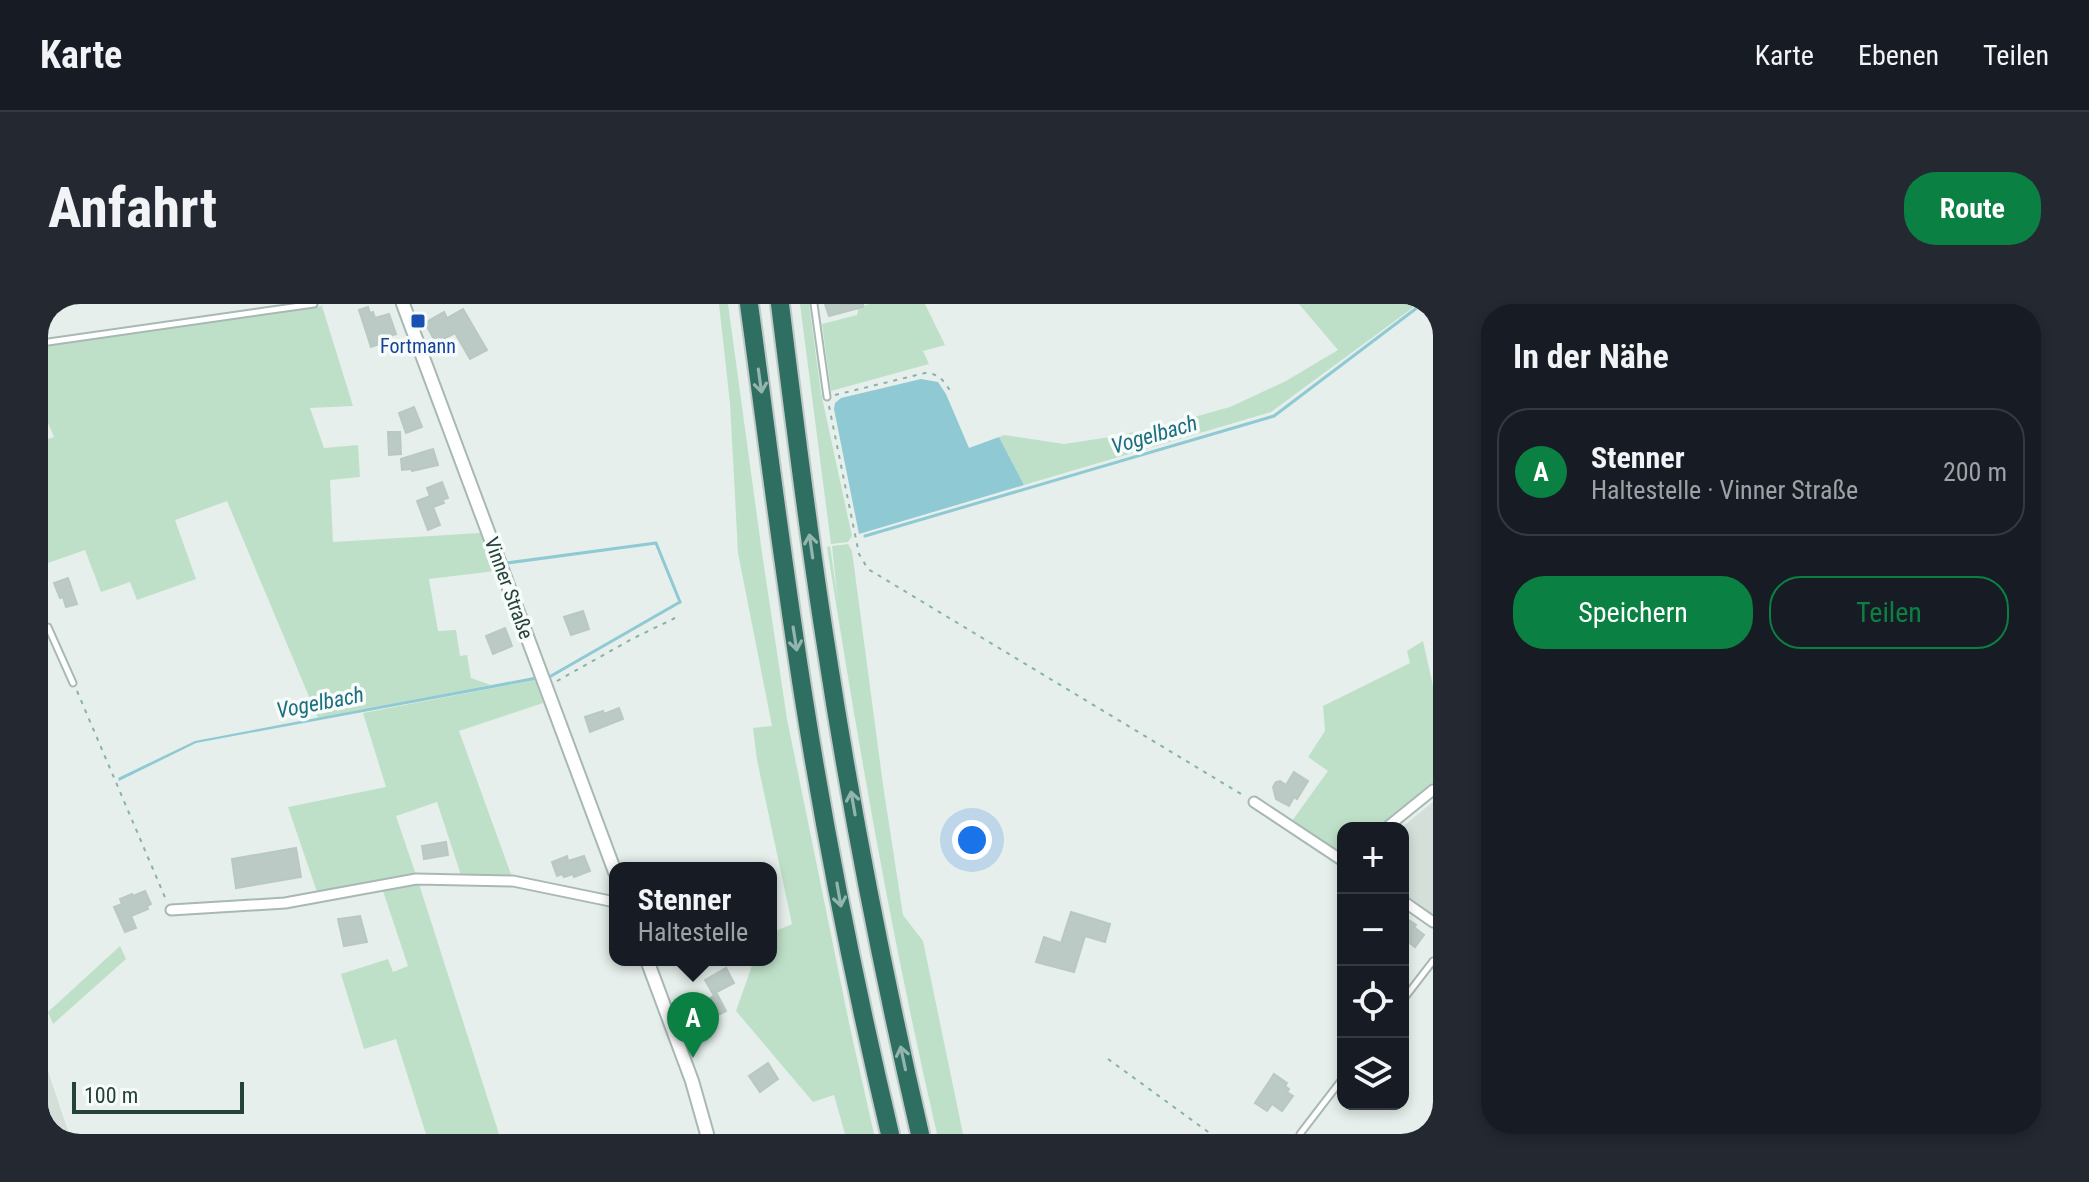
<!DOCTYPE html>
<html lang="de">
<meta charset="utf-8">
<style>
:root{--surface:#171b24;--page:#242831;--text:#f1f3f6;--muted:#9ea1a6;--line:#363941;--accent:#0b8043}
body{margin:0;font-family:"Roboto Condensed",sans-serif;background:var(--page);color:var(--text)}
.controls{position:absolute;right:24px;bottom:24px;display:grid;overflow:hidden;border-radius:16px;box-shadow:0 4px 12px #0003}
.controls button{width:72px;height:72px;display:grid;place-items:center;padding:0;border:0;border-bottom:2px solid var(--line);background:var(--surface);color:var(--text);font:40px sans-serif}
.scale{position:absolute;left:24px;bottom:20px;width:172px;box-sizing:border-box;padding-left:8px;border:4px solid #24423a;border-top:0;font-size:22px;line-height:28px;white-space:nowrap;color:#24423a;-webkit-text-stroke:6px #f7fbf9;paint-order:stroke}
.you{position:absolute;left:924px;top:536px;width:28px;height:28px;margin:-20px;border:6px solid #fff;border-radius:50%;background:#1a73e8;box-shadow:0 0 0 12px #1a73e833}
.badge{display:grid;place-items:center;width:52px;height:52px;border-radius:50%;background:var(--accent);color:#fff;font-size:26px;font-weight:700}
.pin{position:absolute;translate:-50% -66px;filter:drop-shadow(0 2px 4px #0008)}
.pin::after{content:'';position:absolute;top:42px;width:28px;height:24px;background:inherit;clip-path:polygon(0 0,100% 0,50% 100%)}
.popup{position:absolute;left:561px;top:558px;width:168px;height:104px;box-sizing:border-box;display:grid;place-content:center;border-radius:16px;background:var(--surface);filter:drop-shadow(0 2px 6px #0005);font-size:26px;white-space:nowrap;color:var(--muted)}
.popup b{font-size:30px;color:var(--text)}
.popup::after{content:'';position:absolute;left:50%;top:100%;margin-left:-16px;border:16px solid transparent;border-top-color:var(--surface)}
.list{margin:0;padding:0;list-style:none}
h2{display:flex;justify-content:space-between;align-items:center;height:104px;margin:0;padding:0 32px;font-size:34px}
h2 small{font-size:26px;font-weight:400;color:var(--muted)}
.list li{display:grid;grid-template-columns:52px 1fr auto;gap:24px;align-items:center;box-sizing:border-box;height:128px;margin:0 16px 16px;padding:0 16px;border:2px solid var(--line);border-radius:32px}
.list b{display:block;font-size:30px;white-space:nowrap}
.list p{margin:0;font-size:26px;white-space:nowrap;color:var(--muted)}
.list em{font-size:26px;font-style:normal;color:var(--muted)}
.actions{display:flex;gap:16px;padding:24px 32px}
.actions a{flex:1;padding:18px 0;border:2px solid var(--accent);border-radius:32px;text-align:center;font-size:28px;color:var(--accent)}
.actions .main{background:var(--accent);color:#fff}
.icon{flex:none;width:44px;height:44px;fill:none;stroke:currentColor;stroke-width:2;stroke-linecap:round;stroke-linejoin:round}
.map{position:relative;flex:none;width:1385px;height:830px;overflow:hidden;border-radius:32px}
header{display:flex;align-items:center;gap:48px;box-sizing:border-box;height:112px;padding:0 40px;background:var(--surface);border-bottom:2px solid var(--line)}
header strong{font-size:38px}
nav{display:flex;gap:44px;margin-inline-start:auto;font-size:28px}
.intro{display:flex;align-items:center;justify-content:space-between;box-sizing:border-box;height:192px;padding:0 48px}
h1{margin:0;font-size:56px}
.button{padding:20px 36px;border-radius:32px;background:var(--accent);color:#fff;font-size:28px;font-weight:700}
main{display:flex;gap:48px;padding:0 48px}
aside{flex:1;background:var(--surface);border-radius:32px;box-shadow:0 4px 12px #0003}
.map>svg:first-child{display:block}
.built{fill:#d4dfda}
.green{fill:#bfe0c8}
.water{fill:#8ec9d4}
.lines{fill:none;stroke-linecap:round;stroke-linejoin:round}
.stream{stroke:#8ec9d4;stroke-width:3}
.building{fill:#bbcac4;stroke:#b8c9c2;stroke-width:2}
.service-casing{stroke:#a8b8b2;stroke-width:9}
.minor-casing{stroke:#a8b8b2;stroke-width:13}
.tertiary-casing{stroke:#a8b8b2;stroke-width:16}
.motorway-casing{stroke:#c2cac8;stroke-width:22}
.path{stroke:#86b3a5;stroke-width:2;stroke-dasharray:4 6;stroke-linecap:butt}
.service{stroke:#fff;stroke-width:5}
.minor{stroke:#fff;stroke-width:9}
.tertiary{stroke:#fff;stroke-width:12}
.motorway{stroke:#2f6f62;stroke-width:18}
.oneway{stroke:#93b5ae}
.transit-dot{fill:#1a4fb4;stroke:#f7fbf9;stroke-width:3}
.labels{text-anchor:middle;stroke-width:7;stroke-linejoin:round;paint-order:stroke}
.transit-label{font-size:20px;fill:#164399;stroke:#f7fbf9}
.street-label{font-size:20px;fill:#24423a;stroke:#f7fbf9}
.water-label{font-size:22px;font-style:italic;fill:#1c6f80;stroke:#f7fbf9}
</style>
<header>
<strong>Karte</strong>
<nav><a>Karte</a><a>Ebenen</a><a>Teilen</a></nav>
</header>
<div class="intro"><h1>Anfahrt</h1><a class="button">Route</a></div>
<main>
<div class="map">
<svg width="1385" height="830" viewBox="0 0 1385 830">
<rect width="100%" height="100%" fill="#e6efeb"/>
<g class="built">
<path d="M1385,498V611L1355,591V524H1353Z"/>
<path d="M0,767L21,830H0Z"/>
</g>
<g class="green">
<path d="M671,0H680L714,249L739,415L801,719L826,830H797L786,791L765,798L688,707L706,656H723V629L744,620L709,456L705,424L724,422L690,249L682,99Z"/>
<path d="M752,0H761L773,89L804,232L800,238L783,240Z"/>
<path d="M822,0H877L897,41L875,47L881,60L783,87L774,20L809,11L811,3Z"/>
<path d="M1251,0H1370L1223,108L976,181L951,133L956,131L1016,140L1069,132L1121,120L1182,103L1238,77L1290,46Z"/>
<path d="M274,2L305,102L262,104L276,144L310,141L312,173L282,176L285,238L432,229L447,267L381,275L390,327L408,326L412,352L419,351L423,374L443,381L270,414L179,197L127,216L148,275L89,296L82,278L53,288L37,246L0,259V135L6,133L0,119V41Z"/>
<path d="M800,240L804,247L835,481L855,611L875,637L915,830H889C844,636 810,440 779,243L782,242L790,298L784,242Z"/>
<path d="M1375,337L1385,382V481L1332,524H1295V546L1287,545L1244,517L1280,467L1260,453L1277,427L1275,402L1362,359L1359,347Z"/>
<path d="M487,376L495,399L411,427L464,573L413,571L389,498L348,512L368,571L269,588L240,503L338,483L315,409Z"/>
<path d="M371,580L451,830H378L348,735L316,745L293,670L340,655L345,668L360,662L335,587Z"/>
<path d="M72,642L78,655L5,720L0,708Z"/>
</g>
<g class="water">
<path d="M873,75L890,78L898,90L921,144L951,133L976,181L811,230L786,105L787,99L793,94Z"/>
<path d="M486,373L487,376L148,439L71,477L70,474L147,437Z"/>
</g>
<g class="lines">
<g class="stream">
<path d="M817,232L1226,112L1374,0"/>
<path d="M459,259L608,239L632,298"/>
<path d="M503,372L632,298"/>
</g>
</g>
<g class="building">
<path d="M777,0H815V3L781,12Z"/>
<path d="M320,3L322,9L325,8L327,14L341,10L348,30L333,35L334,39L323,43L311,6Z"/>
<path d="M415,5L439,46L422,55L407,29L388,39L377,19L396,8L399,14Z"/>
<path d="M366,103L374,123L358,129L351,109Z"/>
<path d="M340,128H352L353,150L341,151Z"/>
<path d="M385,145L390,161L364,167V165L354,166L353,155Z"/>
<path d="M394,178L400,194L394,196L396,199L385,203L392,221L380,226L369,197L382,192L379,184Z"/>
<path d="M20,274L29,300L18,303L15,293L12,294L6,279Z"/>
<path d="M535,307L541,325L523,331L516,313Z"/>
<path d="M457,324L464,342L445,350L438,332Z"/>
<path d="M571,404L575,415L542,428L537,413L555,407L556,410Z"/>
<path d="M1246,468L1260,477L1249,495L1246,493L1241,502L1228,495L1225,483L1228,478L1232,477L1238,481Z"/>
<path d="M398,538L400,551L376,555L374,542Z"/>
<path d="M248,544L253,573L188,584L184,555Z"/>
<path d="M519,552L520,557L536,552L542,567L526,573L525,570L516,573L514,570L509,572L504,558Z"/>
<path d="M97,587L103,600L99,602L100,605L83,612L88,624L77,628L66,603L74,600L72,595L84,590L85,592Z"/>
<path d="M1023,608L1062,620L1057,638L1037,632L1026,668L988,658L996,633L1013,639Z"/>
<path d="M312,612L319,638L296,642L290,615Z"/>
<path d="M1355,612L1368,621L1366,623L1376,631L1367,643L1355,634Z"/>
<path d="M678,664L686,679L665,690L657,676Z"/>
<path d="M669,690L678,707L668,712L659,696Z"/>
<path d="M720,759L730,775L712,788L701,772Z"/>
<path d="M1226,770L1239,779L1237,782L1241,785L1239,788L1245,792L1234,807L1224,800L1219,807L1207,799Z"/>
</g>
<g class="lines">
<defs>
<g id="service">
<path d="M766,0L779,93"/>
<path d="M0,38L266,0"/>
<path d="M0,323L25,379"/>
<path d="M1355,696L1385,657"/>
<path d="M1252,830L1295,774"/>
</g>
<g id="minor">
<path d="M1206,498L1295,557"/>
<path d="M1338,524L1385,486"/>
<path d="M1355,597L1385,618"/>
<path d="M123,606L237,599L368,575L465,577L567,598"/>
</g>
<g id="tertiary">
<path d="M355,0L567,568"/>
<path d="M599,656L644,777L659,830"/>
</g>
<g id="motorway">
<path d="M701,0C719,132 735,264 756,396C779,542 808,686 842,830"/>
<path d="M732,0C746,114 760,229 778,342C803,506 835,669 872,830"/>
</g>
</defs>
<use href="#service" class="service-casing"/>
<use href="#minor" class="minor-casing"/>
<use href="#tertiary" class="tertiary-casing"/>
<use href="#motorway" class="motorway-casing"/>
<g class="path">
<path d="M787,91L877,69C891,69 897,78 904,90"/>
<path d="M781,102L811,250L820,265L1198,493"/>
<path d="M509,377L584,335L627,314"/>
<path d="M29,387L119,598"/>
<path d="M1060,755L1163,830"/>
</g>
<use href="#service" class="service"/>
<use href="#minor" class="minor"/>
<use href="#tertiary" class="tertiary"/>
<use href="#motorway" class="motorway"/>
</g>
<defs><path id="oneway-shaft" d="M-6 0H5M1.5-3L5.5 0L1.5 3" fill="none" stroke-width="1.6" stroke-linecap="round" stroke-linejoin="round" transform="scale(2)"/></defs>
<g class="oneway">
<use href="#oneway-shaft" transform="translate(712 77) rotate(82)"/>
<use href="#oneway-shaft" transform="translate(763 242) rotate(-98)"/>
<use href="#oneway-shaft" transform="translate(747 335) rotate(81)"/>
<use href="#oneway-shaft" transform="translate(805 499) rotate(-100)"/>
<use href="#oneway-shaft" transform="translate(791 591) rotate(80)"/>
<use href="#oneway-shaft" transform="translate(855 754) rotate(-102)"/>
</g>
<rect class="transit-dot" x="362" y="9" width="16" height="16" rx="4"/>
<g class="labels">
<g class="transit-label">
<text x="370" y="49">Fortmann</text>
</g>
<g class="street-label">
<text transform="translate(461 284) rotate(70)" y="7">Vinner Straße</text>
</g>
<g class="water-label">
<text transform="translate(1106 130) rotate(-16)" y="8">Vogelbach</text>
<text transform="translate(272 398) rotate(-11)" y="8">Vogelbach</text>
</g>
</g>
</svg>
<div class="controls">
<button>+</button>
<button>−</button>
<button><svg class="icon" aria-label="locate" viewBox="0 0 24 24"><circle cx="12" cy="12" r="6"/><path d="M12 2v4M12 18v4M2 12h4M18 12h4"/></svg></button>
<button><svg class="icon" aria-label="layers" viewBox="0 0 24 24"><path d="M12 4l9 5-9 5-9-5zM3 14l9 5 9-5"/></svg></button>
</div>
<div class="scale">100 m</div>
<div class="you"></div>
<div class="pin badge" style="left:645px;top:754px">A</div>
<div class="popup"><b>Stenner</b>Haltestelle</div>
</div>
<aside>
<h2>In der Nähe<small></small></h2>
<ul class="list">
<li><span class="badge">A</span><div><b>Stenner</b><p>Haltestelle · Vinner Straße</p></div><em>200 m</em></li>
</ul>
<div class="actions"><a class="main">Speichern</a><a>Teilen</a></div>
</aside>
</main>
